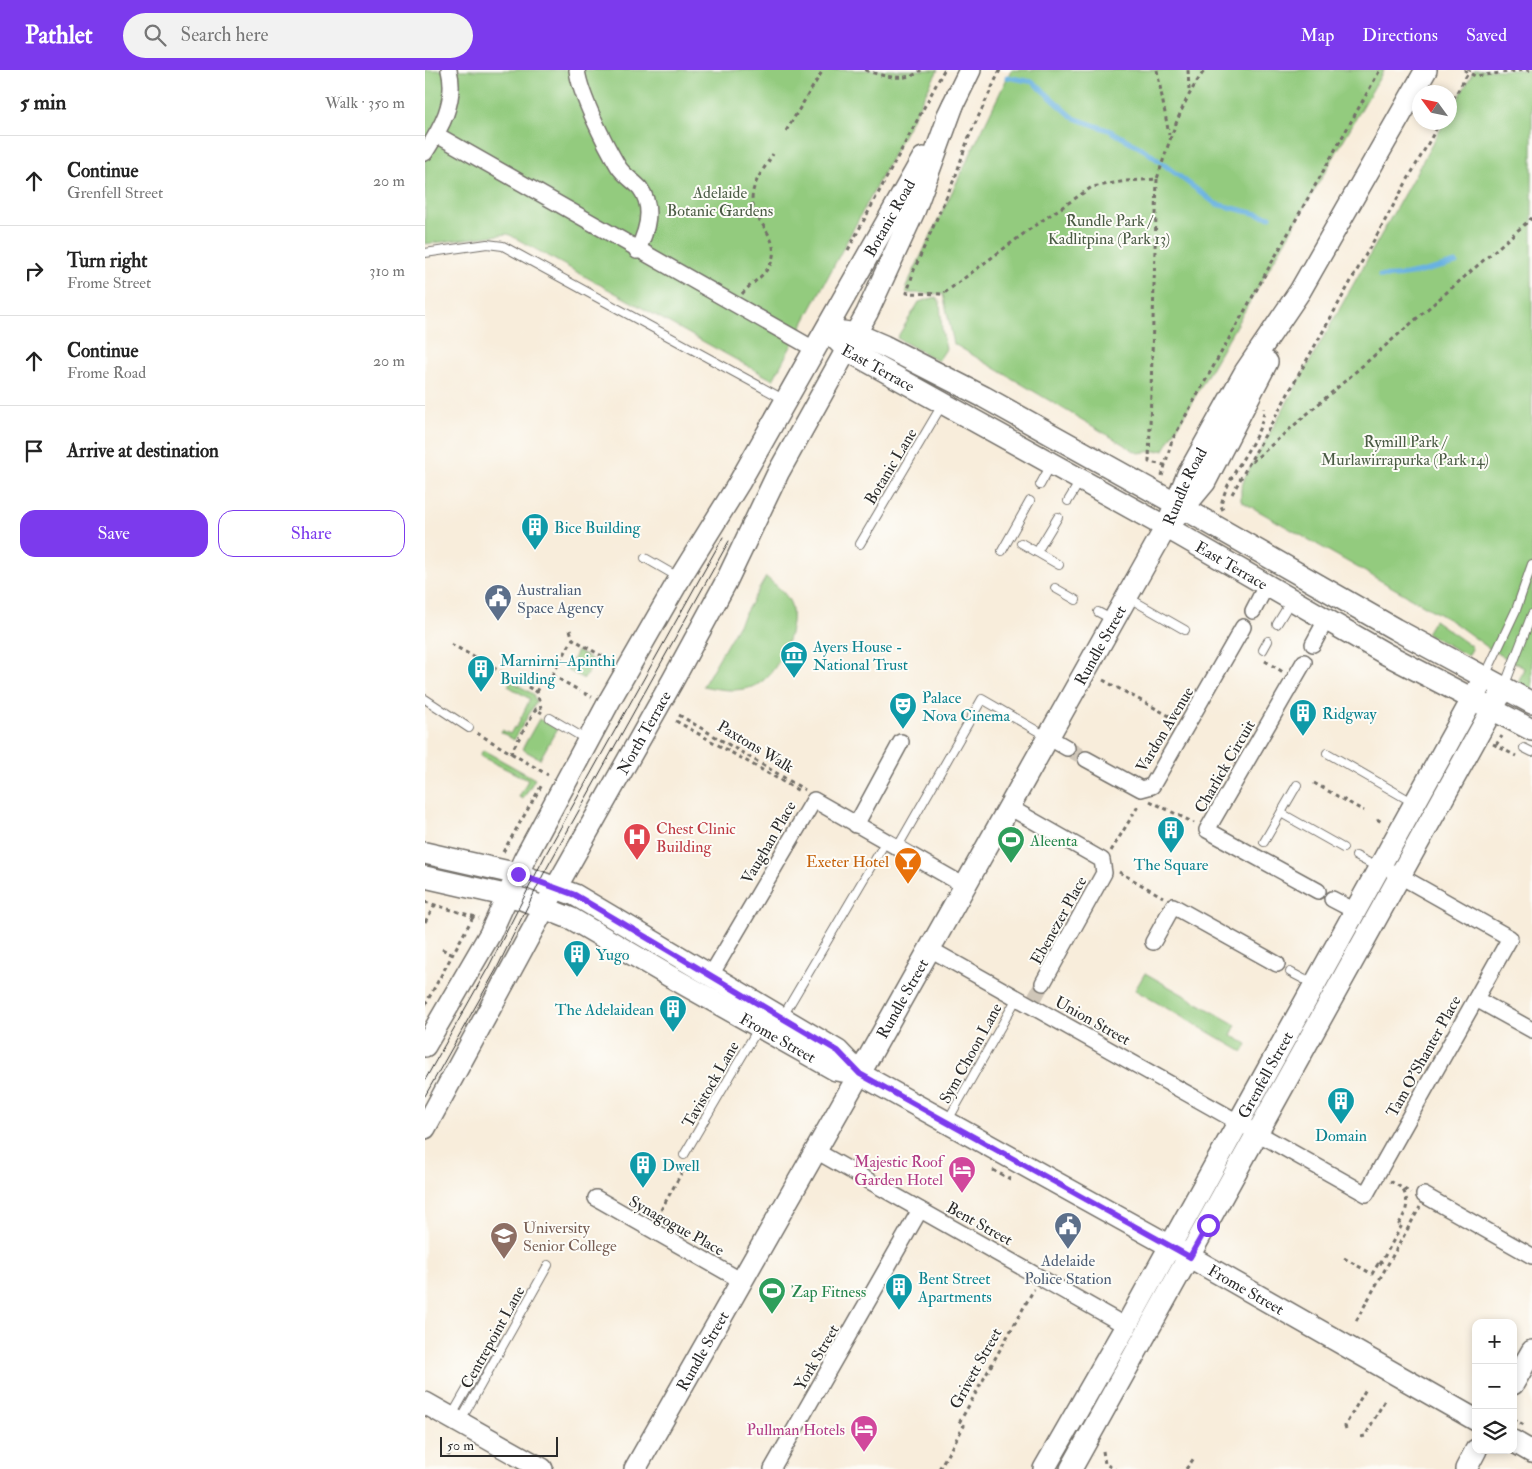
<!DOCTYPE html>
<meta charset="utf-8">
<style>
:root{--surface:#fff;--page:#f2f2f2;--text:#222;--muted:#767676;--line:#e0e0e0;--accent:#7c3aed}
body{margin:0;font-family:"IM FELL Double Pica",serif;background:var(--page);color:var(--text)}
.controls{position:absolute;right:15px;bottom:15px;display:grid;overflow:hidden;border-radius:10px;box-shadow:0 2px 8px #0003}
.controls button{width:45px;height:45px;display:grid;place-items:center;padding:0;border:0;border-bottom:1px solid var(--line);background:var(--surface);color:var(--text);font:25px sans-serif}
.compass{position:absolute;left:987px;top:15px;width:45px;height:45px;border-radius:50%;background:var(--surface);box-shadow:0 2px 8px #0003;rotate:303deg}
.scale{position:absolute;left:15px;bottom:12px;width:118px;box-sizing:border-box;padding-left:5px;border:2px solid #2b2b2b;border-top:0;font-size:14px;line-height:18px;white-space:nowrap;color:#2b2b2b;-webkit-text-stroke:4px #fdfcf7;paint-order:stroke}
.stop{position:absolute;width:15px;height:15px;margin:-11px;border:4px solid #7c3aed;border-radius:50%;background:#fff}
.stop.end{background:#7c3aed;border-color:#fff;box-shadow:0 1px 5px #0008}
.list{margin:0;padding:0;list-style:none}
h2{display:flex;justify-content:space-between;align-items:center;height:65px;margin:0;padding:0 20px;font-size:21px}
h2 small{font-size:16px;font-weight:400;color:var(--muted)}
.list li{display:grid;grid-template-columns:32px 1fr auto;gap:15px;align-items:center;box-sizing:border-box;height:90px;padding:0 20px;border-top:1px solid var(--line)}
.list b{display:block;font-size:19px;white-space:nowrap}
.list p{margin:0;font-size:16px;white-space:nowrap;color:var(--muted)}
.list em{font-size:16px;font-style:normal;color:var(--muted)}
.actions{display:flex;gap:10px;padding:15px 20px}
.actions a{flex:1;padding:11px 0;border:1px solid var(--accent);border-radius:15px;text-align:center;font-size:18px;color:var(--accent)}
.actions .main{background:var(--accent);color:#fff}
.icon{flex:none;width:28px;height:28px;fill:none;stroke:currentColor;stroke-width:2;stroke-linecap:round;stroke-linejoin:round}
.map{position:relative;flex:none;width:1107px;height:1399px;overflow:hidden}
header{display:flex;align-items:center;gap:30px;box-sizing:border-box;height:70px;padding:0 25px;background:var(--accent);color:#fff}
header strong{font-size:24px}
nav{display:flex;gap:28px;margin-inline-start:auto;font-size:18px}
.search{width:350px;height:45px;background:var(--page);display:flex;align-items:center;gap:12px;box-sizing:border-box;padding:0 18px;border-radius:28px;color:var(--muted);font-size:19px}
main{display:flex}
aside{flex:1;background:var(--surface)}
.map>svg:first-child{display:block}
.green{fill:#93cb7e;stroke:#5f7b54}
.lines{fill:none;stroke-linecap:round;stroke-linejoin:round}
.stream{stroke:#69b2e1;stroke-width:5}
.street-tunnel{stroke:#cfc6b8;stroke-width:15;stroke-dasharray:15 8;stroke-linecap:butt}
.lane-casing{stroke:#736f69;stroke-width:10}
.street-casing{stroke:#736f69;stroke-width:18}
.secondary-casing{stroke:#736f69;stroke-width:24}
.path{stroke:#736f69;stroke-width:3;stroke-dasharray:4 4;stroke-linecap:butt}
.lane{stroke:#fff;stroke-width:8}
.street{stroke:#fff;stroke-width:15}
.secondary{stroke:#fff;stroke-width:21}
.tram{stroke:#2b2b2b;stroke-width:1}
.route{stroke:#7c3aed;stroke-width:6}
.labels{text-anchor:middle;stroke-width:4;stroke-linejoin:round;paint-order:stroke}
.park-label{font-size:16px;fill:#4a5b44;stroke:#fdfcf7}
.street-label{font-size:16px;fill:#2b2b2b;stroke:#fdfcf7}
.culture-label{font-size:16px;fill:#0d838f;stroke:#fdfcf7;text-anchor:start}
.service-label{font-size:16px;fill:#4e5e75;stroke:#fdfcf7;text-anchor:start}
.health-label{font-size:16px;fill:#be3a42;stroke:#fdfcf7;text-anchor:start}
.leisure-label{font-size:16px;fill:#27864d;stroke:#fdfcf7;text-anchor:start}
.food-label{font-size:16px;fill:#c56008;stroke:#fdfcf7;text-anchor:end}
.hotel-label{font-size:16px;fill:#b23c85;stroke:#fdfcf7;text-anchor:end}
.education-label{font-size:16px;fill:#785e54;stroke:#fdfcf7;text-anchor:start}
</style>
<header>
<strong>Pathlet</strong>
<div class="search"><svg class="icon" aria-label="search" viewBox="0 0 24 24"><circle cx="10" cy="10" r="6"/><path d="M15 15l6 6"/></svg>Search here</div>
<nav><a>Map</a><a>Directions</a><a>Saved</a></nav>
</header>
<main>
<aside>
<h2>5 min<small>Walk · 350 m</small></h2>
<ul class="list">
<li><svg class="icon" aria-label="ahead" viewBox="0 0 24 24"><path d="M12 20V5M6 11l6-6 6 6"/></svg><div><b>Continue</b><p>Grenfell Street</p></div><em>20 m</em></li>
<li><svg class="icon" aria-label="right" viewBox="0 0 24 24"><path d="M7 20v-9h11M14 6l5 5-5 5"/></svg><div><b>Turn right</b><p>Frome Street</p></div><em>310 m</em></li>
<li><svg class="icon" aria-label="ahead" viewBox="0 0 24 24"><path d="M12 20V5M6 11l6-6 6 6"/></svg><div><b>Continue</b><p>Frome Road</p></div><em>20 m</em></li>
<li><svg class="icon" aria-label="arrive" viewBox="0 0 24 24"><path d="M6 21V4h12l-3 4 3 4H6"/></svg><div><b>Arrive at destination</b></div></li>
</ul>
<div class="actions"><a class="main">Save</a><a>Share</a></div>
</aside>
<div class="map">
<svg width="1107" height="1399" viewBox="0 0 1107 1399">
<rect width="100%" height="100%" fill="#fdfcf7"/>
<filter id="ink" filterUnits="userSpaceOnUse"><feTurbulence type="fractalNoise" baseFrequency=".02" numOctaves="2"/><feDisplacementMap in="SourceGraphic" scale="10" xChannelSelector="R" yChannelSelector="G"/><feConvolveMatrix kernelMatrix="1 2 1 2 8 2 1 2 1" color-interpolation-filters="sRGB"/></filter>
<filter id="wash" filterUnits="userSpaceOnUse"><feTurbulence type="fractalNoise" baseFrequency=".0096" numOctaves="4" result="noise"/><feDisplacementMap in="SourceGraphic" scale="20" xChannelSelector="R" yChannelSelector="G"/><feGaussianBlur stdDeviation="1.12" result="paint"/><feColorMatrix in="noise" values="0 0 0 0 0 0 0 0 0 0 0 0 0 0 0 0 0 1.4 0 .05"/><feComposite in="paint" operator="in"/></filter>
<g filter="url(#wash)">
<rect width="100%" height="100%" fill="#f8eddb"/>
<g class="green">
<path d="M0,0H513L348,310L83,164L0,174Z"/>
<path d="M586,0H959L739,380L713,383L529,274L518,224L482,223L481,217Z"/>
<path d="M1049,0H1107V620L1093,613L1099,598L1065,579L1028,552L816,431V419L820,407L1019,53L1024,52L1025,44Z"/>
<path d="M511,227L515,232L517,260L521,279L513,291L472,268L494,232Z"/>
<path d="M341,507C350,515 362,523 366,535C373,559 352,609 327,617C311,622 295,620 278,616Z"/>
<path d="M1009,550L1046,576L1047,579L1043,586L1001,563Z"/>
<path d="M152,581L170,591L159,609L142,600Z"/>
<path d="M86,611L108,624L111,632L89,670L76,662L77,660L85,664L89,657L91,658L105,629L83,616Z"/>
<path d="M114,649L132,659L115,689L97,679Z"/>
<path d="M58,680L110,709L98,729L94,727L103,710L55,686Z"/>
<path d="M720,903L811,955L806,965L822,974L818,982L710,920Z"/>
</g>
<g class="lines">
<g class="stream">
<path d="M582,7L608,12L649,48L686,61L721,81L791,134L845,147"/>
<path d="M955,206C982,208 1005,199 1031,193"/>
</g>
</g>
</g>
<g filter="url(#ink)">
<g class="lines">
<g class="street-tunnel">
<path d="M642,678L661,689"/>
<path d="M609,929L618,913"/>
</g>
<defs>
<g id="lane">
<path d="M0,183L62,174L78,176L360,330"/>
<path d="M615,415L626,395"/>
<path d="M643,431L655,411"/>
<path d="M596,473L634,495"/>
<path d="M435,474L517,335"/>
<path d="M577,481L605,431"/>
<path d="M612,482L633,447"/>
<path d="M220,488L253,507"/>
<path d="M630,518L651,530"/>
<path d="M704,528L760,560"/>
<path d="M673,542L688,550"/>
<path d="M852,554L866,531"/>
<path d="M838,580L843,571"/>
<path d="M1060,606L1091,540L1107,494"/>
<path d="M1079,617L1107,544"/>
<path d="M0,629L44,658"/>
<path d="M125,648L162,670"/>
<path d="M1099,678L1107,682"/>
<path d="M902,683L989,733"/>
<path d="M856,743L918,778"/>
<path d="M839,772L872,715"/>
<path d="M472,778L557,629L621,666"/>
<path d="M931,786L952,797"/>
<path d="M865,902L888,914"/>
<path d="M358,946L461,771"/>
<path d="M523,1050L592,928"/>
<path d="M259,1085L334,957"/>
<path d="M26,1347L70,1270"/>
<path d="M36,1350L123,1195"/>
</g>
<g id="street">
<path d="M152,0C155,25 180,74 193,96C199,106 208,110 215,118C229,137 222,162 212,181"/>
<path d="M12,65L389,279"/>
<path d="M0,83C16,58 32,31 24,0"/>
<path d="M828,541L842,514"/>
<path d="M888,574L901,550"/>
<path d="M879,592L782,760L893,821"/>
<path d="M623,667L642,678"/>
<path d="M661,689L716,719L727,716L818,557"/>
<path d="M584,737L677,790L679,803L618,913"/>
<path d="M431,755L476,672"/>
<path d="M907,829L930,841"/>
<path d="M728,872L748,836L852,894"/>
<path d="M505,879L941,1124L1085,868L968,802"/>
<path d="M286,905L389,730L540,816"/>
<path d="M1051,929L1107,960"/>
<path d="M391,1081L701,1256"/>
<path d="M999,1125L1107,1186"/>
<path d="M171,1128L317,1211"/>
<path d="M347,1399L495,1140"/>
</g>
<g id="secondary">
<path d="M522,47L545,0"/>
<path d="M418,262L431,264L459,276L559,327L760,439L970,559L1107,633"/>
<path id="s1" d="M412,270L422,280L755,465L961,584L1107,660"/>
<path d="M750,448L780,412L842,292"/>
<path id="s2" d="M0,783L93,804L150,825L413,981L435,1004L765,1187L1051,1350"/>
<path id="s3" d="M0,807L97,829L147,849L246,907L411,1000L435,1004"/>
<path id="s4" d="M0,976L65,864L99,790L186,628L255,508L314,413L498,88"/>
<path id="s5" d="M0,1058L120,837L248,610L301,512L353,403L442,243L490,139L528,35"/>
<path d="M1088,1314L1107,1281"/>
<path d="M0,1333L117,1399"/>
<path d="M1088,1371L1107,1382"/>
<path id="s6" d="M210,1399L444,987L741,457L763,404L820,302L875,221L1001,0"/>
<path id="s7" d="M619,1399L701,1256L1059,608"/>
<path d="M646,1399L1079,618"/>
<path d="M1041,1399L1051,1380"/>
</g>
</defs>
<use href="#lane" class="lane-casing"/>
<use href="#street" class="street-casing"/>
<use href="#secondary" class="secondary-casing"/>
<g class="path">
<path d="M440,0C455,6 484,13 496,0"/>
<path d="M575,0L543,69L531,105L489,200L482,223L518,224L609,156L667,117L701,111L732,109C745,70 755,33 780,0"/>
<path d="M732,0L744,65"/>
<path d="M763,0L764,20"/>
<path d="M1039,0L1050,6L1102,0L1107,2"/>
<path d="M1024,36L1045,0"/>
<path d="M361,61L398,0"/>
<path d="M732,109L724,392L744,396"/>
<path d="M423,180L519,0"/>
<path d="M317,224C326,213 340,206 346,193C358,164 321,149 328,121C331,108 341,96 348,84"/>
<path d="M827,392L1107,148"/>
<path d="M737,406L747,370L955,0"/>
<path d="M807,424L1015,52"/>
<path d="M798,440L796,436C802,402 839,368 839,338"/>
<path d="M145,560L148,569"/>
<path d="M26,574L112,622L117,642"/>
<path d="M840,591L858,602"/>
<path d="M127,605L155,621"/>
<path d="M678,610L750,649"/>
<path d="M112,622L118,610L126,607L148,569L187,592"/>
<path d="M159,623L167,627"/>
<path d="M254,645L380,720"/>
<path d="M251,651L376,722"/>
<path d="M52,663L123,705"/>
<path d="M1068,674L1091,686"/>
<path d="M1071,675L1077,666"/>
<path d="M85,684L111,639L117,643"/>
<path d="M889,713L939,741"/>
<path d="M725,731L769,753"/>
<path d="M952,749L958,753"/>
<path d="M686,781L715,733"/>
<path d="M78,782L118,713"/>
<path d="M694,802L738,827"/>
<path d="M0,832L54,848"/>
<path d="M0,852L10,835"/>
<path d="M17,879L28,885"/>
<path d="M0,935L48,847"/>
<path d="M568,1100L589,1111"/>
<path d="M965,1111L986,1123"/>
<path d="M232,1147L261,1095"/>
<path d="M919,1188L947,1204L953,1194L954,1196L977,1155L974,1154C982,1140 985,1132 977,1118"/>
<path d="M931,1251L995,1137"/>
<path d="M1088,1349L1099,1355"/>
<path d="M921,1359L920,1356L942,1317"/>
<path d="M936,1367L940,1366L961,1328"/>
<path d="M678,1381L680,1394L690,1399"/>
<path d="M23,1386L25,1382"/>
<path d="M514,1399L539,1356L534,1353L609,1219"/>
<path d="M761,1399L769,1388"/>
</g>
<use href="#lane" class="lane"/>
<use href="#street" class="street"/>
<use href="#secondary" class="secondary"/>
<g class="tram">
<path d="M0,1010L64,896L122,782L298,467"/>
<path d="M0,1026L71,900L118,805L304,471"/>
</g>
</g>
</g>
<g class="lines" filter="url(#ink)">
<path class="route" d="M93,804L150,825L413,981L435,1004L765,1187L783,1155"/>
</g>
<defs>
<symbol id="building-pin" viewBox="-11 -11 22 30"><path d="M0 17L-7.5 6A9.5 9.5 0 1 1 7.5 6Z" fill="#0f9aa8" stroke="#fdfcf7"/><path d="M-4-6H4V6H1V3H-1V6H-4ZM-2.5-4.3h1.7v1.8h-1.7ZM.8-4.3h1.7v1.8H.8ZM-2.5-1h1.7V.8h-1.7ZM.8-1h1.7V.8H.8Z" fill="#fff"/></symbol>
<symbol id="civic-pin" viewBox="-11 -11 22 30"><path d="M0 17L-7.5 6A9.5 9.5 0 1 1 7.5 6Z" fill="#5c6f8a" stroke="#fdfcf7"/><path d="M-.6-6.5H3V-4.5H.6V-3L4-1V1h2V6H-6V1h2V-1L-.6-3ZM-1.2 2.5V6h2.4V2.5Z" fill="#fff"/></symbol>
<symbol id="museum-pin" viewBox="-11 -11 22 30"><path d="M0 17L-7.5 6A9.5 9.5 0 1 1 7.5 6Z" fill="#0f9aa8" stroke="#fdfcf7"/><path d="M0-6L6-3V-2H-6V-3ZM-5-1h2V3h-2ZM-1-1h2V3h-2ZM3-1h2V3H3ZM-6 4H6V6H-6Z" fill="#fff"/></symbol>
<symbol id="theatre-pin" viewBox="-11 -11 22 30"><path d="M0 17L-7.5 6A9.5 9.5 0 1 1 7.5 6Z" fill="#0f9aa8" stroke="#fdfcf7"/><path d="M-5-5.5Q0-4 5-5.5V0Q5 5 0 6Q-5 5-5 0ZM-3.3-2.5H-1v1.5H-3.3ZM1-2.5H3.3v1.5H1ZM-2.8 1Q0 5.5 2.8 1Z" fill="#fff"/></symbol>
<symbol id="hospital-pin" viewBox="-11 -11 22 30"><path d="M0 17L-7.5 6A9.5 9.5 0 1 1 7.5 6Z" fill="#e0444e" stroke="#fdfcf7"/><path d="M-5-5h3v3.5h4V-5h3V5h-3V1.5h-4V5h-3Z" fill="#fff"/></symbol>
<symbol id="stadium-pin" viewBox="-11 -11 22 30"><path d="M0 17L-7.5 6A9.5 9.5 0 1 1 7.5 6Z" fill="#2e9e5b" stroke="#fdfcf7"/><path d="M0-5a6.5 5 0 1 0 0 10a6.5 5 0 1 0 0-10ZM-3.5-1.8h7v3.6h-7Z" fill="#fff"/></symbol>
<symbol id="bar-pin" viewBox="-11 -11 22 30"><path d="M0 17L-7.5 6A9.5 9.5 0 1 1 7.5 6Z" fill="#e8710a" stroke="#fdfcf7"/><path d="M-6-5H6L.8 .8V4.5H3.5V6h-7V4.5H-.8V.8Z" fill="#fff"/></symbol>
<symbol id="hotel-pin" viewBox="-11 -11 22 30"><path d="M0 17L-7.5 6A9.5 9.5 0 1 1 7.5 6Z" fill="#d1479c" stroke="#fdfcf7"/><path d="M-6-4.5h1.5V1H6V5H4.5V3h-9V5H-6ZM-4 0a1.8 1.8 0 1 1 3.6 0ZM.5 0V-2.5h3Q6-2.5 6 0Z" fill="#fff"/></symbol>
<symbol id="school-pin" viewBox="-11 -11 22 30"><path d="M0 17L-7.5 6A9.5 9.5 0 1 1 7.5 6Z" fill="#8d6e63" stroke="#fdfcf7"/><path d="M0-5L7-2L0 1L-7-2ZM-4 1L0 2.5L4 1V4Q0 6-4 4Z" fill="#fff"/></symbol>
</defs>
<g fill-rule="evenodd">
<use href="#building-pin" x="94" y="441" width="32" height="43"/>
<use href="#civic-pin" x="57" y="512" width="32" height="43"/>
<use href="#museum-pin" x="353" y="569" width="32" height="43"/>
<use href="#building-pin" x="40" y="583" width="32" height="43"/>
<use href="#theatre-pin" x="462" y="620" width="32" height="43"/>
<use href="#building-pin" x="862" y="627" width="32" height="43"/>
<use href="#building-pin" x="730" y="744" width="32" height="43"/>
<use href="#hospital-pin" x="196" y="751" width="32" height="43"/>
<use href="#stadium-pin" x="570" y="754" width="32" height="43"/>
<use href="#bar-pin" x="467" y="775" width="32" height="43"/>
<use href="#building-pin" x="136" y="868" width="32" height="43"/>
<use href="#building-pin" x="232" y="923" width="32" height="43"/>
<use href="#building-pin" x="900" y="1015" width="32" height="43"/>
<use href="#building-pin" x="202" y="1079" width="32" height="43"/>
<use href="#hotel-pin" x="521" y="1084" width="32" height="43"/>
<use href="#civic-pin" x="627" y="1140" width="32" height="43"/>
<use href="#school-pin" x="63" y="1150" width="32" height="43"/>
<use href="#building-pin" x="458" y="1201" width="32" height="43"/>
<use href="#stadium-pin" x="331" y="1205" width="32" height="43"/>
<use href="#hotel-pin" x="423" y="1343" width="32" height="43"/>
</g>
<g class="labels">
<g class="park-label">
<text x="295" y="128">Adelaide<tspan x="295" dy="18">Botanic Gardens</tspan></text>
<text x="684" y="156">Rundle Park /<tspan x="684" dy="18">Kadlitpina (Park 13)</tspan></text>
<text x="980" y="377">Rymill Park /<tspan x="980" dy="18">Murlawirrapurka (Park 14)</tspan></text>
</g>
<g class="street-label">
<text dy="6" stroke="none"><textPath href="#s4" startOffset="950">Botanic Road</textPath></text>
<text dy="6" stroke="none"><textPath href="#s1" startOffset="50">East Terrace</textPath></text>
<text transform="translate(465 396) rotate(-59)" y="6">Botanic Lane</text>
<text dy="6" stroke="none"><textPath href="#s6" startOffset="1126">Rundle Road</textPath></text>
<text dy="6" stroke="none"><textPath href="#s1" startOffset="455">East Terrace</textPath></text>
<text dy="6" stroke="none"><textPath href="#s6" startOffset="946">Rundle Street</textPath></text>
<text transform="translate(739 659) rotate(-59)" y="6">Vardon Avenue</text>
<text dy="6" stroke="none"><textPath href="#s5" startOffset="452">North Terrace</textPath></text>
<text transform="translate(331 676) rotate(31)" y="6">Paxtons Walk</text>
<text transform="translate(799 696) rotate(-60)" y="6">Charlick Circuit</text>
<text transform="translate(343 772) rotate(-60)" y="6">Vaughan Place</text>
<text transform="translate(633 850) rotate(-61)" y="6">Ebenezer Place</text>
<text dy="6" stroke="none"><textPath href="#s6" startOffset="541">Rundle Street</textPath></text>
<text transform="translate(668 950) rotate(29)" y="6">Union Street</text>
<text dy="6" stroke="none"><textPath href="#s3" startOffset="391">Frome Street</textPath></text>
<text transform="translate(545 983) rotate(-61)" y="6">Sym Choon Lane</text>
<text transform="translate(998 986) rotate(-61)" y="6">Tam O'Shanter Place</text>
<text dy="6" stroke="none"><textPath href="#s7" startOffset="452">Grenfell Street</textPath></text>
<text transform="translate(285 1014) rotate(-60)" y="6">Tavistock Lane</text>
<text transform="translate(555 1153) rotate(29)" y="6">Bent Street</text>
<text transform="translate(252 1155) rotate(29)" y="6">Synagogue Place</text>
<text dy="6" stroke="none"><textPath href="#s2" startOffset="936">Frome Street</textPath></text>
<text transform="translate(67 1267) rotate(-61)" y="6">Centrepoint Lane</text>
<text dy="6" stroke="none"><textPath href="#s6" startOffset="136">Rundle Street</textPath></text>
<text transform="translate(391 1287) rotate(-60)" y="6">York Street</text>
<text transform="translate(550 1298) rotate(-61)" y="6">Grivett Street</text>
</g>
<g class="culture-label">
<text x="129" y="463">Bice Building</text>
<text x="388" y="582">Ayers House -<tspan x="388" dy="18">National Trust</tspan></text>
<text x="75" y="596">Marnirni–Apinthi<tspan x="75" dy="18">Building</tspan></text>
<text x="497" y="633">Palace<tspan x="497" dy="18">Nova Cinema</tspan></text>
<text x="897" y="649">Ridgway</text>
<text x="746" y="800" text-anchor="middle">The Square</text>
<text x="171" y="890">Yugo</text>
<text x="229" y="945" text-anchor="end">The Adelaidean</text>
<text x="916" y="1071" text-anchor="middle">Domain</text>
<text x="237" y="1101">Dwell</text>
<text x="493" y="1214">Bent Street<tspan x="493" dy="18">Apartments</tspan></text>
</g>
<g class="service-label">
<text x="92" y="525">Australian<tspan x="92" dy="18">Space Agency</tspan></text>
<text x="643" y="1196" text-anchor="middle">Adelaide<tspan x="643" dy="18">Police Station</tspan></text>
</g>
<g class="health-label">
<text x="231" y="764">Chest Clinic<tspan x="231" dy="18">Building</tspan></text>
</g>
<g class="leisure-label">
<text x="605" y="776">Aleenta</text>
<text x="366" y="1227">Zap Fitness</text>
</g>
<g class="food-label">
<text x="464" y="797">Exeter Hotel</text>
</g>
<g class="hotel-label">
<text x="518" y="1097">Majestic Roof<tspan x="518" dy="18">Garden Hotel</tspan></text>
<text x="420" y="1365">Pullman Hotels</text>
</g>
<g class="education-label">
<text x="98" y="1163">University<tspan x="98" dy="18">Senior College</tspan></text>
</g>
</g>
</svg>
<div class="controls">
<button>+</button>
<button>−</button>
<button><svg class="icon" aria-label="layers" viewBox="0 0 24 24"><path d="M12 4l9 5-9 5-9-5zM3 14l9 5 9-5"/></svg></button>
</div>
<svg class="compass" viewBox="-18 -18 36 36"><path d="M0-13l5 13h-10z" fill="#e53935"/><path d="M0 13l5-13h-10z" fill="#767676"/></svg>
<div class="scale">50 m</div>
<div class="stop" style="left:783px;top:1155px"></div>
<div class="stop end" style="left:93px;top:804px"></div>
</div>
</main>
